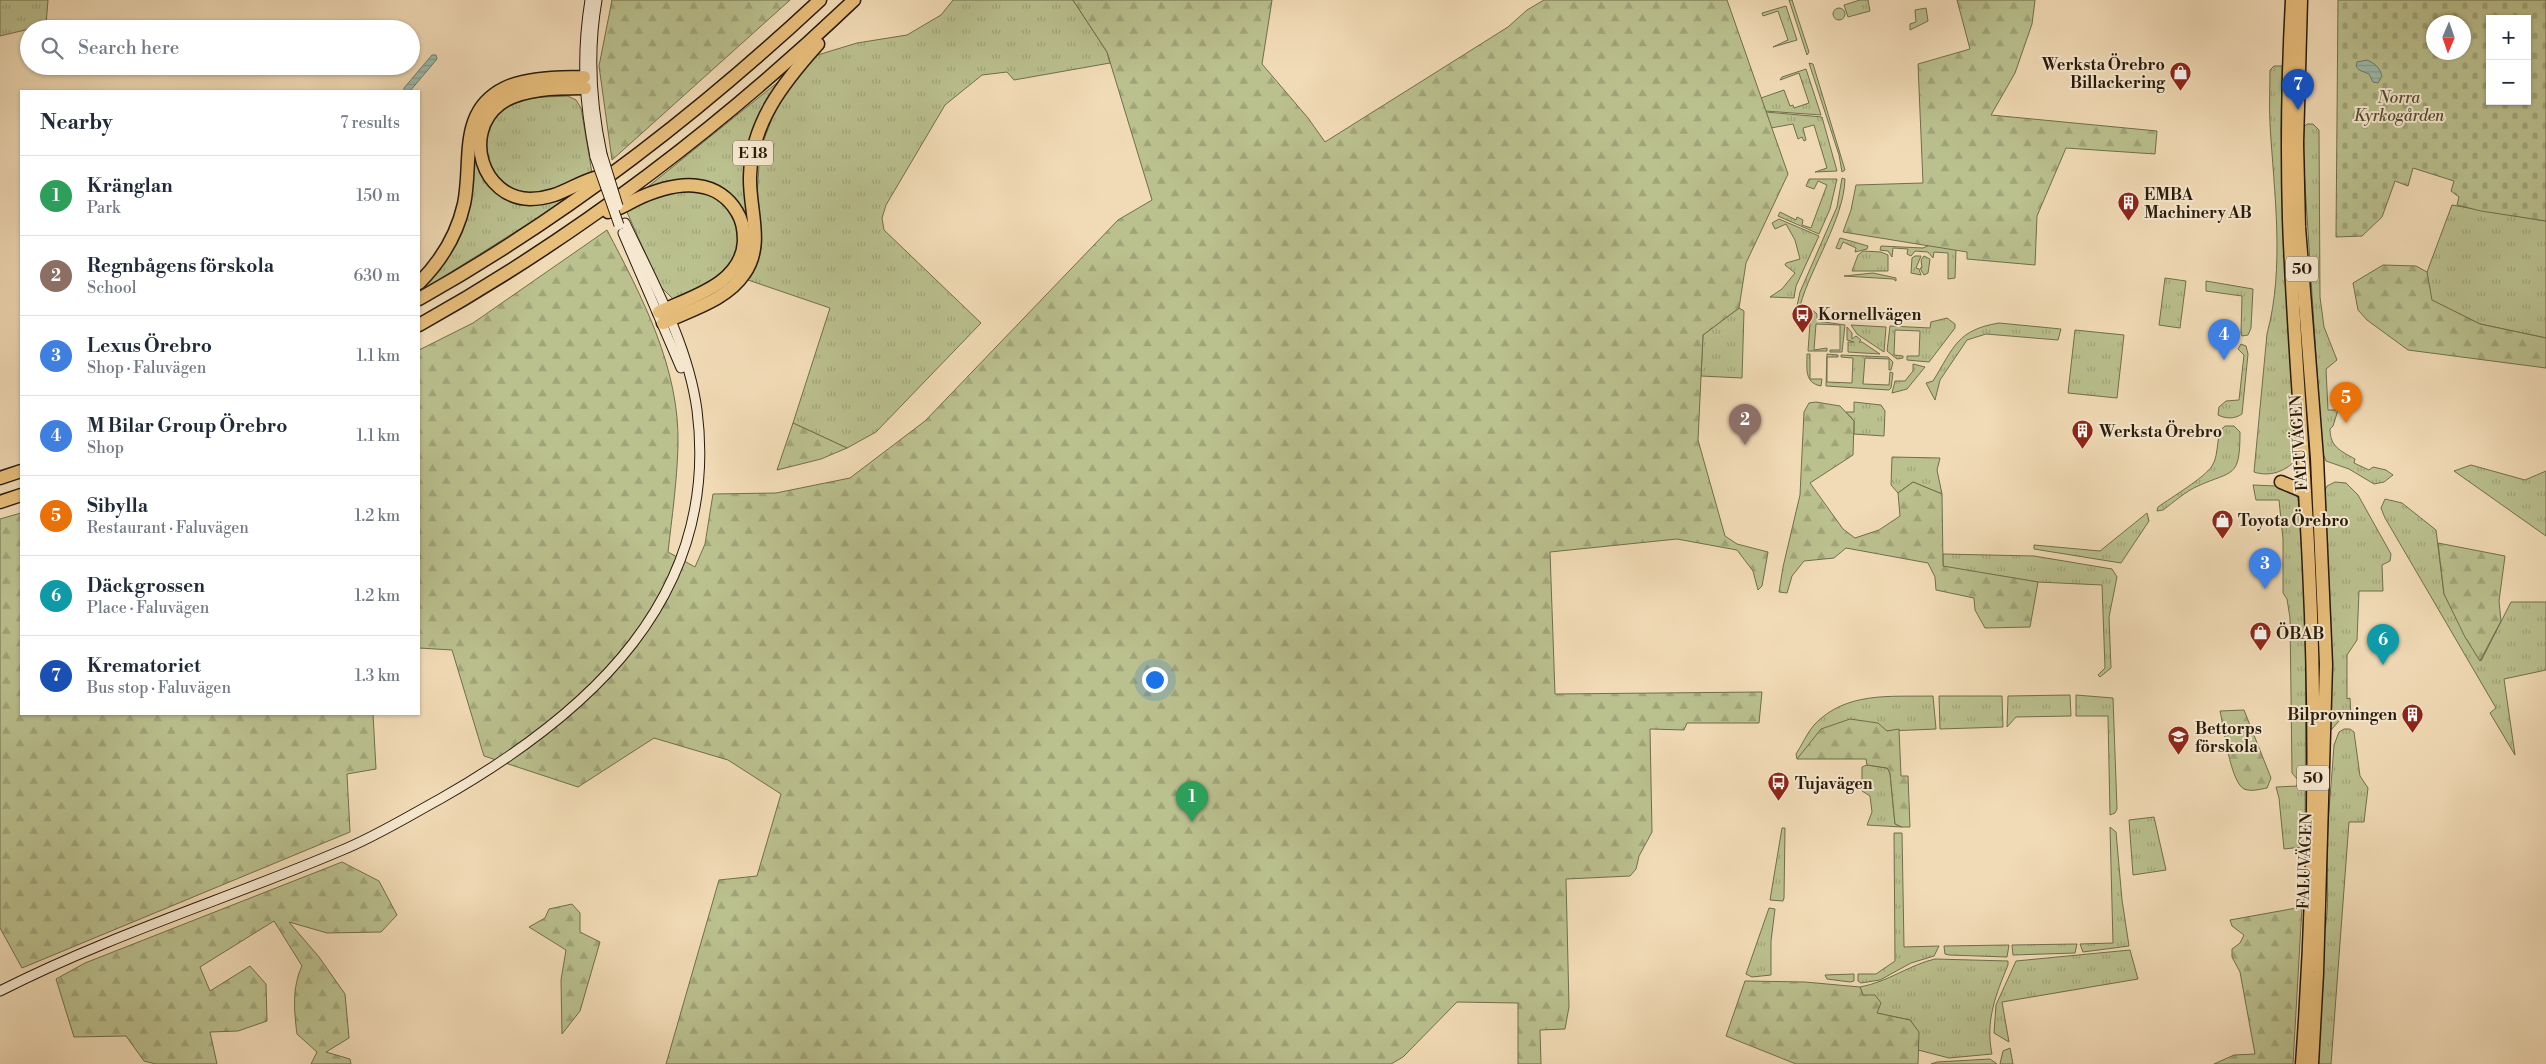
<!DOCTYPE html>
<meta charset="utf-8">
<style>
:root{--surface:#fff;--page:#f6f6f7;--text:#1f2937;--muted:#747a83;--line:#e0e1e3;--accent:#d93025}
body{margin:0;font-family:"Libre Bodoni",serif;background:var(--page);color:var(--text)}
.controls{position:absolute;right:15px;top:15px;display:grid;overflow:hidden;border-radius:0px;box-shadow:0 1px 4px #0004}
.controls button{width:45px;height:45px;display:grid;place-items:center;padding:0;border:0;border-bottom:1px solid var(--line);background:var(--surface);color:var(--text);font:25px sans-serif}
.compass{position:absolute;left:2426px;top:15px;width:45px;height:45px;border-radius:50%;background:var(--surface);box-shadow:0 1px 4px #0004;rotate:182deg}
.you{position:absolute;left:1154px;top:679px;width:18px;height:18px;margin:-12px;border:4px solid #fff;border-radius:50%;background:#1a73e8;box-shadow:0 0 0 8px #1a73e833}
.badge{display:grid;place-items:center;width:32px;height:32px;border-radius:50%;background:var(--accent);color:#fff;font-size:16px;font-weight:700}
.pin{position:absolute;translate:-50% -41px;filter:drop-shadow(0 1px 2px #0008)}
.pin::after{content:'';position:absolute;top:26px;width:18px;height:15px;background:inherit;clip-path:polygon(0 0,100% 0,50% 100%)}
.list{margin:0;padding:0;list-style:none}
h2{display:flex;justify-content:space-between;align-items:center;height:65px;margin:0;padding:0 20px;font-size:21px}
h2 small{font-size:16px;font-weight:400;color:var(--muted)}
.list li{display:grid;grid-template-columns:32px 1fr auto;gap:15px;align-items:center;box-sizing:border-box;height:80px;padding:0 20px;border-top:1px solid var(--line)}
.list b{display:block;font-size:19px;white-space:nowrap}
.list p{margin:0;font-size:16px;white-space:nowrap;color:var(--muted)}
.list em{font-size:16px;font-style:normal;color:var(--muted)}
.icon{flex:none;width:28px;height:28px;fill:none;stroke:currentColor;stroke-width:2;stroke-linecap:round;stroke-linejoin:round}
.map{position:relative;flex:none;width:2546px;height:1064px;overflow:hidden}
.search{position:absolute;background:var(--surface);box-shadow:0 1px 4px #0004;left:20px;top:20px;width:400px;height:55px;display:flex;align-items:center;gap:12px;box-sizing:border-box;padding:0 18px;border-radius:28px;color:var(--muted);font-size:19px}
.panel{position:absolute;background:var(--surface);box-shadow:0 1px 4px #0004;left:20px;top:90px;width:400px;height:625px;border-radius:0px}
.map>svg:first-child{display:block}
.grass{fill:url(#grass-tufts);stroke:#716e4c}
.forest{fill:url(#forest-firs);stroke:#716e4c}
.cemetery{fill:url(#cemetery-stones);stroke:#716e4c;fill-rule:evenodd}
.water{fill:url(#water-rules);stroke:#6d7b6c}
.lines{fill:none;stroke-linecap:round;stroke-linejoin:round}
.secondary-casing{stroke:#281b0a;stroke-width:11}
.highway-casing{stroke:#281b0a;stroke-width:15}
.secondary{stroke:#f6e8d0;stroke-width:9}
.highway{stroke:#e8be7b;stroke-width:12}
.secondary-bridge-casing{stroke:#281b0a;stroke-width:11;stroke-linecap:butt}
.secondary-bridge{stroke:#f6e8d0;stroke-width:9}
.labels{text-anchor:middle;stroke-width:4;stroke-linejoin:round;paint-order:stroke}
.shield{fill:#f6e8d0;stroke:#665845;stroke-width:1}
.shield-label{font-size:15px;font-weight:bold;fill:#281b0a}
.poi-label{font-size:16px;font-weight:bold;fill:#281b0a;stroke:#f6e8d0;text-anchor:start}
.park-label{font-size:16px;font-style:italic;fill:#544d32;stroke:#f6e8d0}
.street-label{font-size:16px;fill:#281b0a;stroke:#f6e8d0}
</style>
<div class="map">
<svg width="2546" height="1064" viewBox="0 0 2546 1064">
<defs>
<pattern id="grass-tufts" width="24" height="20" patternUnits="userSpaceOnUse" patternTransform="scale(1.25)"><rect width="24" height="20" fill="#bac08e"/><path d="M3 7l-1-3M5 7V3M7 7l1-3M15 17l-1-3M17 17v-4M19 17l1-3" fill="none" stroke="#a0a479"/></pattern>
<pattern id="forest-firs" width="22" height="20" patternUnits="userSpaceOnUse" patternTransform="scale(1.25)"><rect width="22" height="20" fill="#bac08e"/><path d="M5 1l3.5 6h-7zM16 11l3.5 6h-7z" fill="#a0a479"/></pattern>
<pattern id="cemetery-stones" width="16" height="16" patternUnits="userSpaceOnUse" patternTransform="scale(1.25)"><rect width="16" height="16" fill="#bac08e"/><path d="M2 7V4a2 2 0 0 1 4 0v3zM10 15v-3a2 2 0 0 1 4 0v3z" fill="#a0a479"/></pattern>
<pattern id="water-rules" width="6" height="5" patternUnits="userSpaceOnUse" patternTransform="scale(1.25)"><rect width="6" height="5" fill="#9bbbae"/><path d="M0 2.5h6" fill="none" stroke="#86a094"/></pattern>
</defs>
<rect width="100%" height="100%" fill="#f1dbb6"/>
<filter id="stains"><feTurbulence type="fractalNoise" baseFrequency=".004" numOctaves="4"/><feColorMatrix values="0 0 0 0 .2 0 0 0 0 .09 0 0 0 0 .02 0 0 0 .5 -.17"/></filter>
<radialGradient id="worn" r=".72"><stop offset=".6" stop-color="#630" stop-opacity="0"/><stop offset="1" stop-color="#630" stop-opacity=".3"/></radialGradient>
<g class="grass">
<path d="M0,0H48L46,25L0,36Z"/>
<path d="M953,0H1073L1107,52L1110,63L1014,80L1007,72L982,75L945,105L886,205L882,218L884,230L981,323L876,432L847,448L793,423L830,308L748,280L761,248L757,196L760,150L776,108L811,57L857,43L907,35L941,15Z"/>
<path d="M1789,0H1792L1809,52L1807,55Z"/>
<path d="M1860,0H1868L1870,11L1848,17L1844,5Z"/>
<path d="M1786,6L1797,40L1773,47L1788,40L1778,11L1763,16L1762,13Z"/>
<path d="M1926,8L1928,21L1910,30V24L1916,22L1915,10Z"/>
<circle cx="1839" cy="14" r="6"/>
<path d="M1809,63L1813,64L1845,170L1842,172L1839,155Z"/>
<path d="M2274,66H2282V72L2281,132L2295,461C2284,472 2269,477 2254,472L2267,334C2285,267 2274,193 2270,124C2269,106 2270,88 2270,70Z"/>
<path d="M1806,69L1821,115L1765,111L1761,98L1784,90L1790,106L1793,105L1794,108L1809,103L1799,73L1780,80L1782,77Z"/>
<path d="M778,82L758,118L750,232L705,182L639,194Z"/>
<path d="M568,96L576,100L581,108L592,173C576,181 557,192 538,193C482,196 466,119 519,101C534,96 553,97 568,96Z"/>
<path d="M1766,112L1822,117L1837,171L1815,172L1827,168L1814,125L1803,128L1806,140L1804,141L1802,137L1798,139L1793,124L1771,128Z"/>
<path d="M2307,124H2313L2319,130L2320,297L2324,327L2337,360L2326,369L2328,410H2338L2333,426L2330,429C2330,447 2341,451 2355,459L2354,463L2369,470L2373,467L2386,470L2393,475L2384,482L2374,484L2349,469L2326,461L2322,451L2303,153L2304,127Z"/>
<path d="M475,146C482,205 520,211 571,197L419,292L449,254Z"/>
<path d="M1842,178L1845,179C1844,219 1811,266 1800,306H1797L1800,292L1837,207Z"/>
<path d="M1809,179H1837L1830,209L1819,234L1778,216L1780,212L1796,220L1797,217L1803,220L1802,225L1811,228L1827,185L1818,181L1814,189L1806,186Z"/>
<path d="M694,190C700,191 707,192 713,195C734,205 748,237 735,258C723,279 699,288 679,299H673L660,286L626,210L672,192Z"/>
<path d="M2452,205L2546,221V338L2480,324L2431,300L2427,272Z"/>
<path d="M1779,219L1819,236L1796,286L1794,298L1770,297L1782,289L1795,273L1785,265L1786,263L1800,259L1795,240L1786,224L1775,229L1772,223Z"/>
<path d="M1840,238L1868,246L1867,249L1855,252L1856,248L1843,242L1840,249L1836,248Z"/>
<path d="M1930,245L1956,248L1955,278L1948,279V253L1934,252L1933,258L1928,252L1915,251L1911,256L1907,254L1908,249L1893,248L1892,257L1888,251L1880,250L1881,246L1923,248Z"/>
<path d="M1863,251L1881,252L1888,255V271H1852L1858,255Z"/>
<path d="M1915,256H1921L1916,268L1919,269L1921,275L1911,273L1912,258Z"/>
<path d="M1924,256L1930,259L1928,273L1924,275L1920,268H1922L1921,260Z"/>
<path d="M1873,273L1896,278V281L1893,279L1844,276Z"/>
<path d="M2165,278L2186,281L2180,328L2159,325Z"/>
<path d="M2206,281L2253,289L2251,328L2248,335L2242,336L2241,333L2242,296L2206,291Z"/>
<path d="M1739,308L1744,311L1742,378L1701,376L1703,335Z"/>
<path d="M1811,309L1817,314V321L1845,325L1842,352H1830V350H1840V325L1816,324L1814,350L1827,348V351H1808Z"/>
<path d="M1947,318L1955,324V328L1929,362L1907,360V356H1919L1920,331L1895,330L1894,355L1903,356V358L1897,359L1887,351L1890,326L1930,328L1931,322Z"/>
<path d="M1999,323L2061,329L2058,340L1986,334L1967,340L1940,380L1935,400L1926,383L1933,381C1954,347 1957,330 1999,323Z"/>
<path d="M1851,325L1886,327L1884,352L1857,334Z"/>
<path d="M1847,327L1852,333V339L1856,336L1861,340L1859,342H1862L1880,354L1848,352V342H1854L1847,340Z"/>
<path d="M2075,330L2124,335L2117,398L2068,393Z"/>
<path d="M2241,344L2246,346L2248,354L2242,414C2235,419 2226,419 2218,415L2219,407L2226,401L2239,400L2244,355L2238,349Z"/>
<path d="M1807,354H1810V379H1822L1821,386C1804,383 1807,368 1807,354Z"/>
<path d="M1827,354L1838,355V357H1827V382L1852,383L1853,358L1841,357V355L1888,357L1893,362L1891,370H1889V359L1865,358L1863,384L1889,385L1890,372L1893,373L1891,388L1889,390L1826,386Z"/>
<path d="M1913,364L1925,367L1907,389L1892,393L1895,381H1905L1913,371Z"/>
<path d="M1854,402L1881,405L1885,411L1884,436L1854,434V421L1846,412H1854Z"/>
<path d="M2225,426H2234L2240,432C2240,479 2233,470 2198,486C2186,491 2174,502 2163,510L2157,511L2158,507C2172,497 2204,478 2212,466C2220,454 2215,432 2225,426Z"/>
<path d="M1892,457L1940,458L1937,470L1942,494L1913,482L1898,493L1891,485Z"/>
<path d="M2471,465L2525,480L2546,471V536L2454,471Z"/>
<path d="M2335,482L2346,483L2358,495L2391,554L2390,561L2382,565L2383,591H2359L2357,640L2347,655V699L2350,698L2351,718L2339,721L2331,730L2324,492L2327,486Z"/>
<path d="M2253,485L2277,486L2291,489L2298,498L2306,611L2305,846L2302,847L2284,849L2279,798L2276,787L2297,786L2298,780L2292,773L2290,618L2287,599L2283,593V539L2279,500H2256Z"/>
<path d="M2385,499L2402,503L2436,530L2444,594L2481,661L2511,602H2546V670L2504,679L2515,755L2490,713L2496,708L2385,518L2381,508Z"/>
<path d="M2147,513L2149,521L2121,563L2034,549V545L2100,551Z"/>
<path d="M1943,554L2034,556L2112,569L2117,577L2109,617L2111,668L2100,677L2098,675L2105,668L2102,585L2038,582L1943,567Z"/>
<path d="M2070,695L2071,716L2016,717L2007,727L2008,696Z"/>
<path d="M2076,695L2113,698L2117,809L2115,813L2110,815L2108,716H2076Z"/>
<path d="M1933,696L1936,729L1887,731L1808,747L1797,759L1796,754C1802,745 1807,733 1814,725C1846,691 1890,697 1933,696Z"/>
<path d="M1939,696H2002L2003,727L1940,729Z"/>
<path d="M2344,729H2350L2354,732L2360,776L2368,788L2364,822H2349L2331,1064H2317L2323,939C2331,907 2326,877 2327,845C2328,812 2332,778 2334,745L2339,732Z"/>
<path d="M1867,765L1887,768L1890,773L1895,824L1902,827L1867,825L1872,812L1870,796L1862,791V767Z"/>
<path d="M2154,817L2166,870L2133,875L2129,820Z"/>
<path d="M2110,827L2116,832L2122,900L2129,946L2083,952L2080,944L2113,943Z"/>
<path d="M1782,828H1785L1784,898L1783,901L1770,900Z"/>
<path d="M1894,833H1902L1904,947L1939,946L1934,956L1911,963L1880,980L1861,983L1858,981V974H1876L1895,961Z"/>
<path d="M1769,908L1775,909L1771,941V975L1752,977L1746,974Z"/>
<path d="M2077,944L2075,953L2013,955L2012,945Z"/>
<path d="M2009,945L2007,957L1949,955L1945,954L1944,946Z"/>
<path d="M2130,950L2138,979L2002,1002L2009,1042L1994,1033L1996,1005L2016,961Z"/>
<path d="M1935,959L2008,961V965C1996,994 1985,1021 1992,1054L1949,1058L1918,1050V1032L1910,1020L1876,1013L1877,1008L1863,995L1860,987C1888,982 1909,965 1935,959Z"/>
<path d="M1854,974V981L1850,982L1827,979L1825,975Z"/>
<path d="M2010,1048L2013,1064H2000L2003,1051Z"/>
<path d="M1990,1059L1997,1064H1931L1937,1062Z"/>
</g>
<g class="forest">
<path d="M612,0H790L612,160L599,66Z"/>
<path d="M1073,0H1272L1262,64L1308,118L1325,142L1508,27L1527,10L1544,0H1727L1788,174L1746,263L1739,308L1703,335L1698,440L1725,536L1737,544L1768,552L1762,586L1758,590L1753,571L1737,550L1677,539L1550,552L1555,694L1762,692L1759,723H1687L1684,730L1650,729L1652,832L1639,856L1636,869L1630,876L1566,879L1569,1007L1565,1029L1540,1030L1541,1064H1518V1003L1457,1002L1403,1057L1391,1064H666L719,880L757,876L781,794L728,760L654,738L578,787L484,756L452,650L419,648V350L473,323L607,230C642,297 680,368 678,446C677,481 672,517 668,552L695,567L705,544L713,494L776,493L850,478L925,421L1118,220L1152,200L1107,52Z"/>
<path d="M1957,0H2035L2032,24L2015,73L1991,115L2157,131L2155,154L2066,148L2037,216L2035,265L1967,259V252L1843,232L1851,210L1856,185L1923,183L1918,64L1970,49Z"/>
<path d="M2383,265L2416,266L2427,272L2432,300L2480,324L2546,338V368L2408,350L2367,320L2358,310L2353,283Z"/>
<path d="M1816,402L1840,406L1854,421L1853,455L1810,483L1843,529L1855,538L1879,530L1900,516L1898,493L1913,482L1942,494L1943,566L2038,582L2030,627L1985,628L1975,610L1974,598L1936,590L1935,577L1928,563L1846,548L1834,558L1804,561L1792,576L1787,593L1779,592L1783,567L1800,495L1804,412L1809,403Z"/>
<path d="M793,423L847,448L821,459L777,470Z"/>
<path d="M21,513V714H373L376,769L347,774L350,832L22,968L0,928V519Z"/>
<path d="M2438,543L2505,556L2499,601L2501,621L2480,661L2465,637L2444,594Z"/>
<path d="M2244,710L2271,778L2267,788C2260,789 2252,792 2244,789C2230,781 2224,728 2220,711Z"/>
<path d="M1850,719L1878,723L1887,731L1899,729L1901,776H1908L1910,827H1902L1895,824L1890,773L1887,768L1867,765L1866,759H1797L1821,729Z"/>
<path d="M342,862L379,881L397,915L381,932L327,933L289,922L319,957L345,994L349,1038L326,1052L350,1059L351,1064H311L317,1052L297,1034C294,1011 292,987 302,966L274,921L200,967L210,991L250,966L266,984L267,1021L238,1031L210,1032L217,1064H156L144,1061L126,1036L74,1037L56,979L85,963Z"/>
<path d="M572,904L580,913V932L600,942L580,1011L562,1034L561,980L566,950L529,927L545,918L549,909Z"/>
<path d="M2302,907L2293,1064H2214L2234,1055L2255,1054L2240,972L2232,957V949L2240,943L2244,935L2232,926L2230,920Z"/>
<path d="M1745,981L1805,982L1860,987L1863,995H1875L1881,1003L1877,1013L1910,1020L1919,1032L1918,1064H1796L1726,1036Z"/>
</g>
<path class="cemetery" d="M2338,0H2546V221L2481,211L2457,205L2459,197L2451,191L2454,181L2413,168L2408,186L2395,181L2382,217L2362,236L2336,237ZM2490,19H2527V101H2490ZM2434,22H2464V52H2434Z"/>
<g class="water">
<path d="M432,55H436L437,59L410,91H404V88Z"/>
<path d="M2367,60C2376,64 2379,67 2382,76L2378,83L2373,82L2369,74L2359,70L2356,66L2357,62Z"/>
</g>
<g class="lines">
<defs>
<g id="secondary">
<path d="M590,0C581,56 584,102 595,157"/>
<path d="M597,0C588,52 591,103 602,154"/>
<path d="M623,233L681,368"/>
<path d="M0,991C110,935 227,899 340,851C375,837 407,817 440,799C588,715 721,597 697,410C688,344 653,282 625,223"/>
</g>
<g id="highway">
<path d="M2292,0C2288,73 2287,146 2289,219C2293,335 2304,451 2309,567C2317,732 2314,899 2302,1064"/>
<path d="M2301,0L2297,143L2299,227L2317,458L2326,664L2317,973L2312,1064"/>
<path d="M585,88C559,88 521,88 500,104C462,133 482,198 530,199C559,199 574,183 598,177"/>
<path d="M608,212C618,210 626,205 635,200C654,191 677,183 698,186C715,188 729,198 737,212C743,221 744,231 744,241C742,284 691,297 659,312"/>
<path d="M419,283C441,261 457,235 464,204C473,162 457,111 505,88C527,77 559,78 584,77"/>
<path d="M419,299C565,217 698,114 820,0"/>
<path d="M663,323C690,310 727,300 744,274C765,245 749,210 750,177C751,123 783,83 818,44"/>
<path d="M419,325C578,236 722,126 854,0"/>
<path d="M0,478L21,471"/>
<path d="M2281,482L2305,492"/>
<path d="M0,502L21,495"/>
</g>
</defs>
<use href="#secondary" class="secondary-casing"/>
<use href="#highway" class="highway-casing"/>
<use href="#secondary" class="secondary"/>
<use href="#highway" class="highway"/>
<defs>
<g id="secondary-bridge">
<path d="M602,154L618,206"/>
<path d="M595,157L619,225"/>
</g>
</defs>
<use href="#secondary-bridge" class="secondary-bridge-casing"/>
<use href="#secondary-bridge" class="secondary-bridge"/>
</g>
<defs>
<symbol id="shop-pin" viewBox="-11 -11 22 30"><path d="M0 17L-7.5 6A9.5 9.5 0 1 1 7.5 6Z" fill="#8f2418" stroke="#f6e8d0"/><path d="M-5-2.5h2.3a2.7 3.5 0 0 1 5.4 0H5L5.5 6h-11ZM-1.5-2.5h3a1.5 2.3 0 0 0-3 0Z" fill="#fff"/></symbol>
<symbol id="building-pin" viewBox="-11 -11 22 30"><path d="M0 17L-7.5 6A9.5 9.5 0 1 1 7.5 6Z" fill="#8f2418" stroke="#f6e8d0"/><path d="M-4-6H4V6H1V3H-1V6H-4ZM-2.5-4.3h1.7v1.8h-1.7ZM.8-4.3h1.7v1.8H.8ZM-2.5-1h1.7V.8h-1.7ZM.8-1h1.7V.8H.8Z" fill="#fff"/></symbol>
<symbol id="bus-pin" viewBox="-11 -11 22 30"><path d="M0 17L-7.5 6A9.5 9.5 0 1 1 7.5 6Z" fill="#8f2418" stroke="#f6e8d0"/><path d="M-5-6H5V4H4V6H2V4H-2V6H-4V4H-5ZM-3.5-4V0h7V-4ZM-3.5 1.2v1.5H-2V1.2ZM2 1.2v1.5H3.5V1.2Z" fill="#fff"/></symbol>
<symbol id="school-pin" viewBox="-11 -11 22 30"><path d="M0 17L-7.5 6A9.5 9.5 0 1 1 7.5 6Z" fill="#8f2418" stroke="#f6e8d0"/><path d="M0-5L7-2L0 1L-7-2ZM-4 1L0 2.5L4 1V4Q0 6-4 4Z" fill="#fff"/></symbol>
</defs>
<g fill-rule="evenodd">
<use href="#shop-pin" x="2168" y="60" width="25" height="34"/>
<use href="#building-pin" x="2116" y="190" width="25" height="34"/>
<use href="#bus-pin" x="1790" y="302" width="25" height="34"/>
<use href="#building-pin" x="2070" y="418" width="25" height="34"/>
<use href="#shop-pin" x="2210" y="508" width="25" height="34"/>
<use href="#shop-pin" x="2248" y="620" width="25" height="34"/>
<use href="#building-pin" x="2400" y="702" width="25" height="34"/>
<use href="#school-pin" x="2166" y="724" width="25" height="34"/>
<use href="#bus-pin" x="1766" y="770" width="25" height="34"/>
</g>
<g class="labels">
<g class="shield">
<rect x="733" y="140.5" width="40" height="25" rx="4"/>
<rect x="2286" y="256.5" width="32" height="25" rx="4"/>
<rect x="2297" y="765.5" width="32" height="25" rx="4"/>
</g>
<g class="shield-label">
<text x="753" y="158">E 18</text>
<text x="2302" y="274">50</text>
<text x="2313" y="783">50</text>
</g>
<g class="poi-label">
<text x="2165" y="70" text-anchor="end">Werksta Örebro<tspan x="2165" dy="18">Billackering</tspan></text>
<text x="2144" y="200">EMBA<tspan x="2144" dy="18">Machinery AB</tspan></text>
<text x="1818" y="320">Kornellvägen</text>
<text x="2099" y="437">Werksta Örebro</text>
<text x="2238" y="526">Toyota Örebro</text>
<text x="2276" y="639">ÖBAB</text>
<text x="2397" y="720" text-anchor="end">Bilprovningen</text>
<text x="2195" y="734">Bettorps<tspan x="2195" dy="18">förskola</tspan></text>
<text x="1795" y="789">Tujavägen</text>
</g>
<g class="park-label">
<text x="2399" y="103">Norra<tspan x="2399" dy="18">Kyrkogården</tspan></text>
</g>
<g class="street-label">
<text transform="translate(2298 443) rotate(-94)" y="6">FALUVÄGEN</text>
<text transform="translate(2304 861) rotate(-88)" y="6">FALUVÄGEN</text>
</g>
</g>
<rect width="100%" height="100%" filter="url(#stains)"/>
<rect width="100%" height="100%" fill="url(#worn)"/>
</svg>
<div class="controls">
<button>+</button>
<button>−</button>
</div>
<svg class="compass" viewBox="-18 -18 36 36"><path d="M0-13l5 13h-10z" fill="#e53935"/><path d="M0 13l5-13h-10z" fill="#747a83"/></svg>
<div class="you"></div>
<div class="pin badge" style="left:1192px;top:822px;background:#2e9e5b">1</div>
<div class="pin badge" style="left:1745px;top:445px;background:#8d6e63">2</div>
<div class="pin badge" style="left:2265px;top:589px;background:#3f7fe0">3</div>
<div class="pin badge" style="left:2224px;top:360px;background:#3f7fe0">4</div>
<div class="pin badge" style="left:2346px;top:423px;background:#e8710a">5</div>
<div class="pin badge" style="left:2383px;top:665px;background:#0f9aa8">6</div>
<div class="pin badge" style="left:2298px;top:110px;background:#1a4fb4">7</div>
<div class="search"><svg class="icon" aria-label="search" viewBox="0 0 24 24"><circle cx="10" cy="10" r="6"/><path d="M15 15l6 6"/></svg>Search here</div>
<section class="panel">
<h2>Nearby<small>7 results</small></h2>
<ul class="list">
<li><span class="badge" style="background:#2e9e5b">1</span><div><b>Kränglan</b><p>Park</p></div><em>150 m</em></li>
<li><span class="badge" style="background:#8d6e63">2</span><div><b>Regnbågens förskola</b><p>School</p></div><em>630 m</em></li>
<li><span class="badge" style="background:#3f7fe0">3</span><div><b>Lexus Örebro</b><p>Shop · Faluvägen</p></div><em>1.1 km</em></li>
<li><span class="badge" style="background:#3f7fe0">4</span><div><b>M Bilar Group Örebro</b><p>Shop</p></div><em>1.1 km</em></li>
<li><span class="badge" style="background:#e8710a">5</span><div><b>Sibylla</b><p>Restaurant · Faluvägen</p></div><em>1.2 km</em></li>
<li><span class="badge" style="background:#0f9aa8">6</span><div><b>Däckgrossen</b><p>Place · Faluvägen</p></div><em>1.2 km</em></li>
<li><span class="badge" style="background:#1a4fb4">7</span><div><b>Krematoriet</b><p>Bus stop · Faluvägen</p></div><em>1.3 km</em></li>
</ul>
</section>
</div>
